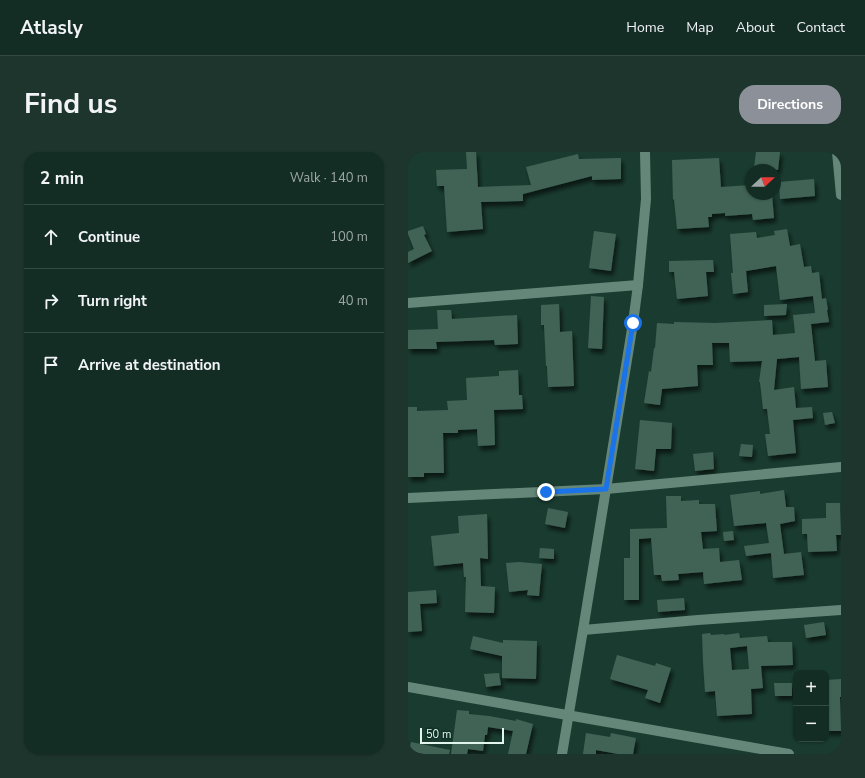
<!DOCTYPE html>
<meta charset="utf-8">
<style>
:root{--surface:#142d24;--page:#1d352c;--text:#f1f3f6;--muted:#9da8a6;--line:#334941;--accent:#8c9099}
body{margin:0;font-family:"Nunito Sans",sans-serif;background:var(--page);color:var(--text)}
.controls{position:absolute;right:12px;bottom:12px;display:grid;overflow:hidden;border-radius:8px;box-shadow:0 1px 3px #0004}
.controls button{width:36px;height:36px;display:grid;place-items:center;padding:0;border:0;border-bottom:1px solid var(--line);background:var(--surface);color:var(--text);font:20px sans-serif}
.compass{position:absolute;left:337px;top:12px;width:36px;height:36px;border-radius:50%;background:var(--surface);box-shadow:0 1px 3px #0004;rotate:68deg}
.scale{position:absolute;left:12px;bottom:10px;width:84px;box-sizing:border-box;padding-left:4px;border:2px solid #e3f6ee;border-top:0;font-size:11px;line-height:14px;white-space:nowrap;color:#e3f6ee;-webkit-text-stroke:3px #0f3126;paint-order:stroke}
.stop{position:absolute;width:12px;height:12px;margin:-9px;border:3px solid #1a73e8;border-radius:50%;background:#fff}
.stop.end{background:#1a73e8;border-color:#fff;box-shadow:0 1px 4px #0008}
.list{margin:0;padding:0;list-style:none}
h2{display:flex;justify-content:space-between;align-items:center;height:52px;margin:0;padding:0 16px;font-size:17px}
h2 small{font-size:13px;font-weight:400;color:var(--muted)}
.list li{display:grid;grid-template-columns:26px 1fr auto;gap:12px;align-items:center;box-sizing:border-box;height:64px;padding:0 16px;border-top:1px solid var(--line)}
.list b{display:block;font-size:15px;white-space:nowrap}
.list em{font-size:13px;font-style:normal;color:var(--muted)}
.icon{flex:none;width:22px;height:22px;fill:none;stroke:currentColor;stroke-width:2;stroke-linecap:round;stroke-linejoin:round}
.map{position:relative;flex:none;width:433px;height:602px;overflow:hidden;border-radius:16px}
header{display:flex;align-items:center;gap:24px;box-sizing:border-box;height:56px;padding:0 20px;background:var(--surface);border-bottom:1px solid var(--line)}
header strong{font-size:19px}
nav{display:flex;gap:22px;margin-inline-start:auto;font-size:14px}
.intro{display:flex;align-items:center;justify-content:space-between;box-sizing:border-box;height:96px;padding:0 24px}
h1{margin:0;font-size:28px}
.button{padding:10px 18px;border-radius:16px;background:var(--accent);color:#fff;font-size:14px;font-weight:700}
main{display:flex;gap:24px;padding:0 24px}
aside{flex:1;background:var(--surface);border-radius:16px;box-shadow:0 1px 3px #0004}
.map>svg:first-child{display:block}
.building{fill:#416357;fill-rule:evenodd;filter:url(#shadow)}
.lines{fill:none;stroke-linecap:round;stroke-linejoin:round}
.minor{stroke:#65877a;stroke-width:10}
.route{stroke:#1a73e8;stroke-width:5}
</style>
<header>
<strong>Atlasly</strong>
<nav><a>Home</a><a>Map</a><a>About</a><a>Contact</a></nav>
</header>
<div class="intro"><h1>Find us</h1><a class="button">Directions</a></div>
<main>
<aside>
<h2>2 min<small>Walk · 140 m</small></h2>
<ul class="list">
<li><svg class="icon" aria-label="ahead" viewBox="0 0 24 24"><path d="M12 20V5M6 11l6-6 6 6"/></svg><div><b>Continue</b></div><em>100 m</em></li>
<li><svg class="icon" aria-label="right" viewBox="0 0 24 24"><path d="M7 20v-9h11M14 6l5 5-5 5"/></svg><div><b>Turn right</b></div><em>40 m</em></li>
<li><svg class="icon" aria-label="arrive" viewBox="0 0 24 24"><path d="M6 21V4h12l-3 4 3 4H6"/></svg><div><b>Arrive at destination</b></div></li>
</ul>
</aside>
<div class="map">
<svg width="433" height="602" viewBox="0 0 433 602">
<defs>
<filter id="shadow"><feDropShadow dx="2.5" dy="4.5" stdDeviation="2" flood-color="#0009"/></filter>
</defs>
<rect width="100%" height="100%" fill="#1a3c30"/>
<g class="building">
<path d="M58,0H68L70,35L123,33L118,15L170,2L171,7L213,6V27L184,28V24L115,42V49L73,50L75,77L39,80L36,34H29L28,18L59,17Z"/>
<path d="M348,0H372L370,18L346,16Z"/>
<path d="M311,6L313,35L343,33V42H364L366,66L345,68L344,62L317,64V61L304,62V65H300L301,75L269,77L266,47L265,48L264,8Z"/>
<path d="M406,27L407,44L372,47L371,30Z"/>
<path d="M15,74L18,82L16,83L24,99L0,111V100L6,97L0,82V79Z"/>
<path d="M379,77L382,94L392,92L396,115L403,114L404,121L411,120L414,147L418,146L420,158H419L421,170L403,172L407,209L418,208L420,235L393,237L391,205L369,207L366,238L386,235L388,256L404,255L405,266L385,268L388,301L360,304L357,282H362L359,257H355L352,230H351L354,209L322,210L321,191H304L305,213H289L290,234L254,237L252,253L236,251L241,219L243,220L246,196H247L249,171L266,172V170L307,171L364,168L365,183L387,181L385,163L407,161L405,144L372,148L368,114L338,119L340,140L325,142L323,121H325L322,82L348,80L349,86L367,83L366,79Z"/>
<path d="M186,79L208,82L203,119L181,116Z"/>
<path d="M305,108L306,120H298L300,144L269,147L266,120H261V109Z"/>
<path d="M183,144L196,145L194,197L180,196Z"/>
<path d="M151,152L152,180L164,179L166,234L140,235L139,214H138L136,173H133V153Z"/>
<path d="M379,152L378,163L356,164V153Z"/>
<path d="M29,158H43L44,167L109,163L110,192L87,193L86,188L28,190L29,197H0V178L30,177Z"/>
<path d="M110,218L111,243H114L115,257L86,258L87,293L70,294L69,277L50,278V281H35L36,321H16V325H0V255H9V259L40,258L39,249L59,248L58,226L91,224V219Z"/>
<path d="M424,260L427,271L417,273L415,261Z"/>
<path d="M232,268L264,271L263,297H248L246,319L227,317Z"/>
<path d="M333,292L345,293L344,305L331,304Z"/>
<path d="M305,300L306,317L287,319L285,302Z"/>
<path d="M376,338L378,355H386L387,369L372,372L376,402L393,400L396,423L365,426L363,401L338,404L336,394L361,391L358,371L326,374L322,343L352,339V342Z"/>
<path d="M258,344H273V349L291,348V352H307L309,379L293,380L295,397L311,396L312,410L331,408L334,428L296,432L295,420L270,422L271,428L254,429L253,423H246L243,386L231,387V448H216V406H222V377L259,376Z"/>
<path d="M418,351H432L433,383H428L429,399L400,400L399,382H394V367L418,366Z"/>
<path d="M140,356L160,360L157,376L137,372Z"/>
<path d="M79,362L80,407L72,406L73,434L87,435L86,461L57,460L58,425H56L55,411L26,414L23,384L51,381L50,364Z"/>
<path d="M325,379L326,388L316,389L315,380Z"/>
<path d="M132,396L146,397V407L131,406Z"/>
<path d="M111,410L134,412L131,444L119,443L120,438L101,440L98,411Z"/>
<path d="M28,438L29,451L12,452L14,479L0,480V440Z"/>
<path d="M276,446L277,458L250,460L249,448Z"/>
<path d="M416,470L418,483L398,486L396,473Z"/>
<path d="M302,481L303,483L316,482V483L331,481L332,486L359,484L360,490H384L385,513L353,514L355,536L343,537L344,562L309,564L307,539L297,540L295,510L294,482ZM339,494L341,517L324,518L322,496Z"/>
<path d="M65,484L95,491V488L129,489L128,527L94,526V504L62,497Z"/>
<path d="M209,503L247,514L248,511L263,516L252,551L237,546L240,538L202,527Z"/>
<path d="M91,521L93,533L78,535L76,522Z"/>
<path d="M433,527V545H432L433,579H418V528Z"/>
<path d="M366,531H384V544H367Z"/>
<path d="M49,558L61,559V562L81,564L108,569V567L125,572L118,602H100L105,579L80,575L79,583H77L75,599L60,597L59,602H43Z"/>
<path d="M178,581L202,585L203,581L228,586L225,602H210L188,598V602H175Z"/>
<path d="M3,590L42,598L41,602H16L1,599Z"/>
</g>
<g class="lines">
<g class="minor">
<path d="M429,0L433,43"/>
<path d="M0,151L230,133"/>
<path d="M0,346L198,337L433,315"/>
<path d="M175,478L290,468L433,458"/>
<path d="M0,535L381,602"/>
<path d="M154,602L175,478L225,171L230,133L238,47L237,0"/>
</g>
</g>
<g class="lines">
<path class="route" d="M138,340L198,337L225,171"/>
</g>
</svg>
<div class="controls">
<button>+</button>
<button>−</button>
</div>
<svg class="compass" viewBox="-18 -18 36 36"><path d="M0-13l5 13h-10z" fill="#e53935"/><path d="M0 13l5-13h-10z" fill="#9da8a6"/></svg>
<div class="scale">50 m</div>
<div class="stop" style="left:225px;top:171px"></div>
<div class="stop end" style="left:138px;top:340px"></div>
</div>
</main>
